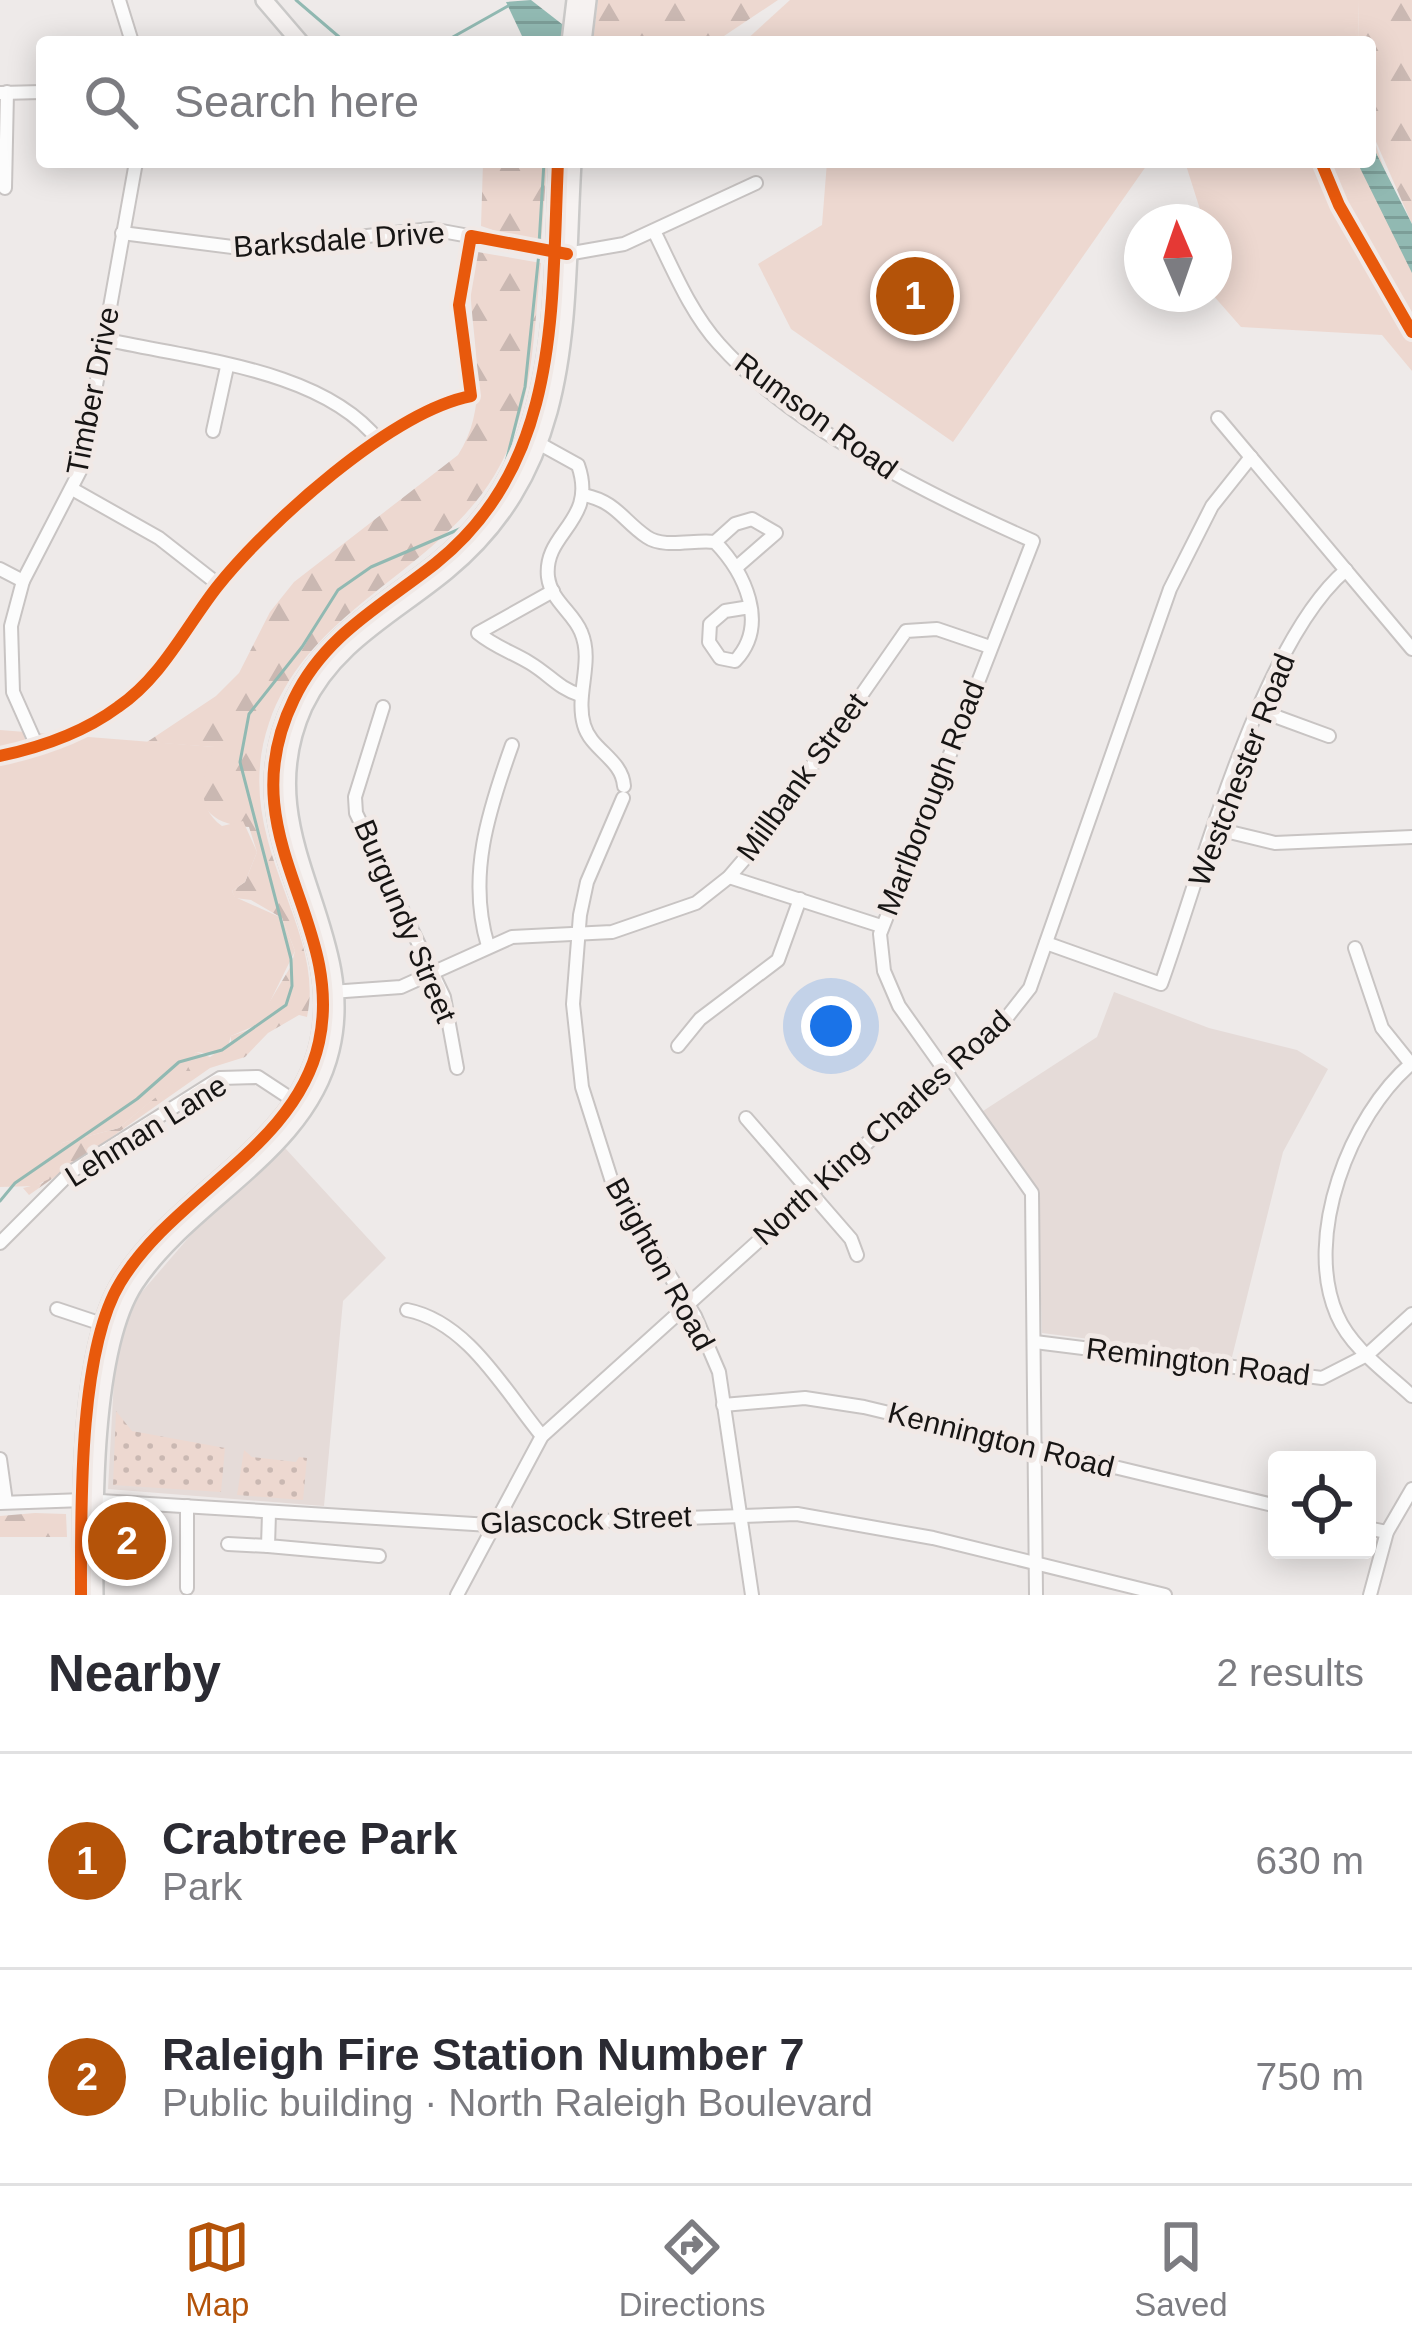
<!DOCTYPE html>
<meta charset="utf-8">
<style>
:root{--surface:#fff;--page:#f2f2f3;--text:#2b2b33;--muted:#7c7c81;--line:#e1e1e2;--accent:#b45309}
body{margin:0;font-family:Arial,sans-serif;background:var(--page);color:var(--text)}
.controls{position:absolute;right:36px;bottom:36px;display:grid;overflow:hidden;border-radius:12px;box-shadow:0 6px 30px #0003}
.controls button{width:108px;height:108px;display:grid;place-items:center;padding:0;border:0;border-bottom:3px solid var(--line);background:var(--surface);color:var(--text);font:60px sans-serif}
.compass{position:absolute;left:1124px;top:204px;width:108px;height:108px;border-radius:50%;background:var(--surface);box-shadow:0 6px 30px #0003;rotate:358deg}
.you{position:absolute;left:831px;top:1026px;width:42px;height:42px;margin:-30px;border:9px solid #fff;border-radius:50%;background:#1a73e8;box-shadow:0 0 0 18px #1a73e833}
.badge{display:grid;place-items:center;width:78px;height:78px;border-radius:50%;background:var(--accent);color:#fff;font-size:39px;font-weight:700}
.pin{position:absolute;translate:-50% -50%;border:6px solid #fff;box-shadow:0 3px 12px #0006}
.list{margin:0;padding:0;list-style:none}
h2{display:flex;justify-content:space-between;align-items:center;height:156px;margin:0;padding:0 48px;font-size:51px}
h2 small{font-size:39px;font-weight:400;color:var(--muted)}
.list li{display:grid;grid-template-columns:78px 1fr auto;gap:36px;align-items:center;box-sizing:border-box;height:216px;padding:0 48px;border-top:3px solid var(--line)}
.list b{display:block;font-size:45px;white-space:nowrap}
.list p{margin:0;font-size:39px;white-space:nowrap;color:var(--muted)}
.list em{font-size:39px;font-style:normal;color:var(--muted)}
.icon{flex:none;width:66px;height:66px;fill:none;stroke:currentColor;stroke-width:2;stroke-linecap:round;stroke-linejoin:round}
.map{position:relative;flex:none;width:1412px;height:1595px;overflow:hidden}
.search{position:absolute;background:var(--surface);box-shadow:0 6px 30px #0003;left:36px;right:36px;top:36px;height:132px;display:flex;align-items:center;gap:30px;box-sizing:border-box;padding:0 42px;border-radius:12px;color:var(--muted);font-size:45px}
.sheet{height:588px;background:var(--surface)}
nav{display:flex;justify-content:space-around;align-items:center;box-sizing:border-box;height:168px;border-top:3px solid var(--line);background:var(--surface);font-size:33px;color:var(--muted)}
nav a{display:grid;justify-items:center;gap:6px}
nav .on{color:var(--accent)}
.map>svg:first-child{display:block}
.built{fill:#e5dbd8}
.grass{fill:url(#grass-dots)}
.forest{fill:url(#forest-firs)}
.park{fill:#edd8d0}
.water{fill:url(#water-rules)}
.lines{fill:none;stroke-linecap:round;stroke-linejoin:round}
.stream{stroke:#91b9b2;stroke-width:3}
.minor-casing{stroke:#c8c4c3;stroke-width:16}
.major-casing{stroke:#cac9c8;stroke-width:20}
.minor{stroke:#fcfcfc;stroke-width:12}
.major{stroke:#f6f2f1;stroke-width:15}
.cycleway-casing{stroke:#f1e9e6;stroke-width:20}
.cycleway{stroke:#e8590c;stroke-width:12}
.labels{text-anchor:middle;stroke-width:10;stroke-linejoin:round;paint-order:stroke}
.street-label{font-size:30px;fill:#171514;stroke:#f1e9e6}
</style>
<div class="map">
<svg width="1412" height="1595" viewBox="0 0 1412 1595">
<defs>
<pattern id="grass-dots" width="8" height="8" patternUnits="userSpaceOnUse" patternTransform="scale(3)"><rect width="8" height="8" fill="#edd8d0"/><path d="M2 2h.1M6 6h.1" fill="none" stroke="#cab8b2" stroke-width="1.8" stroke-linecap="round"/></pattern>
<pattern id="forest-firs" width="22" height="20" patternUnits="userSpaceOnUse" patternTransform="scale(3)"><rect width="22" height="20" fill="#edd8d0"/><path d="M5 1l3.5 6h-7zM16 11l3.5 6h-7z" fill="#cab8b2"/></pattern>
<pattern id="water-rules" width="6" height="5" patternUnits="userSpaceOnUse" patternTransform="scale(3)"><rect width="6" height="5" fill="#91b9b2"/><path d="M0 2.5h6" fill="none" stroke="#7c9e98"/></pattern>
</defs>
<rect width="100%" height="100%" fill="#eeeae9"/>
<g class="built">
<path d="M1114,992L1209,1028L1297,1050L1328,1069L1283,1152L1232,1357L1042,1333L1038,1200L983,1111L1097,1037Z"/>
<path d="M285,1148L386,1258L343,1301L324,1506L108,1489L116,1343L134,1301L196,1229Z"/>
</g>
<g class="grass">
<path d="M116,1411L132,1431L225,1448L221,1492L113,1485Z"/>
<path d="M244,1450L252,1457L296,1462L299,1457L307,1458L303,1500L237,1495Z"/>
</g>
<g class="forest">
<path d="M598,0H778L715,42H593Z"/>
<path d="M1358,0H1412V224L1370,128V42H1359Z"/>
<path d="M483,162H547L541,246L481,226Z"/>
<path d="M472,251L541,263C533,336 534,410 494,476C434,574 308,609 269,723C229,841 327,926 307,1017L299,1015L268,1033L245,1057L210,1068L29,1195L23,1188L43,1183L62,1143L119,1128L184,1073L196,1052L210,1057L231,1043V1036L254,1028L291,966L295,951L282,918L251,900L235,898L232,891L245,882L257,852L249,827C194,823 194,790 214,747L147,742L216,696L239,673L270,612L294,582L458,455C498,394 462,320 472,251Z"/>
<path d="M35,1513L66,1514L67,1537H0V1516Z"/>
</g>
<g class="park">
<path d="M790,0H1358L1359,42H744Z"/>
<path d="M1370,128L1412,251V371L1382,335L1241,327L1212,294L1214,222H1204L1185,162H1370Z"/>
<path d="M827,162H1149L953,442L791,329L758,264L822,225Z"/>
<path d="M0,730L215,747C202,773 194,806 222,826L243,821L257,852L245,882L232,891L235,897L282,918L295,951L259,1024L231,1036L225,1056L196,1052L185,1073L119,1128L62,1143L49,1179L35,1186L0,1187Z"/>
</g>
<g class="water">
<path d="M531,0L585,42L522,36L506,2Z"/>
<path d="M1370,141L1412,224V273L1357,162H1370Z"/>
</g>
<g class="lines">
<g class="stream">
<path d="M296,0L345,42"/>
<path d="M444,42L508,6"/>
<path d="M539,244L544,162"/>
<path d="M506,462L525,387L539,253"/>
<path d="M0,1201L15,1183L137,1099L179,1062L222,1050L286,1005L292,986L291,959L240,762L249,714L302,647L338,590L371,567L462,528"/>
</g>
<defs>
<g id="minor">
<path d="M119,0L132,42"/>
<path d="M1,93L42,92"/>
<path d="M5,188L7,92"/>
<path d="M654,231C673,269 690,312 719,344C795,429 929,495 1033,541L880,934L884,971L899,1006L1032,1193L1036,1595"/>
<path d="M122,233L248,249L431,229L567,254L624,244L756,183"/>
<path d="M104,339C190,359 322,368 379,441"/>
<path d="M1218,418L1412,649"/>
<path d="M213,431L227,367"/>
<path d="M531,439L578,465C598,522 543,532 548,577C551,601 573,612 581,632C594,662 575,694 584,725C591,750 622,759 624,786"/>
<path d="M74,490L159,538L219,585"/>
<path d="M584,495C617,502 622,520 647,537C664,549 695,539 715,542C744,572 770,624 735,661L720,658L709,642L710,624L725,611L750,607"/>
<path d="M715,542L735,524L752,519L776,533L738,566"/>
<path d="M0,569L23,581"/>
<path d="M553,591L478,633C495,647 512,652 530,663C550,675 558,688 580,695"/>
<path d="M383,707L355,797L356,813L444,997L457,1068"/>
<path d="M1258,710L1329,736"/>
<path d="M37,746L13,692L11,626L23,581L81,469L136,162"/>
<path d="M0,756C42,747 83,733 118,707C162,677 185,628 217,587C268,523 391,412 471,396L459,305L471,236"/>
<path d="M623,798L587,882L580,915L573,1004L582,1087L613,1185L695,1316L719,1372L752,1595"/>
<path d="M1217,829L1275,843L1412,837"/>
<path d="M729,877L881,926"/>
<path d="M1046,943L1161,984C1201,873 1260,643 1346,570"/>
<path d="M488,946C467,877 488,812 512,745"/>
<path d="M1355,948L1382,1028L1411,1064"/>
<path d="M331,992L401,987L512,937L612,932L696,903L729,877L759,842L906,631L937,629L990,647"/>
<path d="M678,1046L700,1019L778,960L800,899"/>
<path d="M1412,1063C1350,1115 1303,1237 1337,1315C1351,1348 1386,1372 1412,1396"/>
<path d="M746,1118L851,1239L857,1255"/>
<path d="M0,1243L71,1172L220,1078L258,1077L299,1104"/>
<path d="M57,1309L108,1326"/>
<path d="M407,1310C468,1322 504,1390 542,1436"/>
<path d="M1035,1342L1322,1378L1367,1355L1412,1314"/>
<path d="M723,1405L805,1398L864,1407L1277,1506"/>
<path d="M0,1459L6,1502"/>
<path d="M0,1503L84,1500L490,1525L797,1514L933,1538L1165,1595"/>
<path d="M269,1513L268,1546L379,1556"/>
<path d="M1367,1528L1387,1532"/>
<path d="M228,1544L268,1546"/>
<path d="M187,1588V1506"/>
<path d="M457,1595L542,1436L1008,1016L1030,988L1170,589L1212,506L1251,457"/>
<path d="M1370,1595L1387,1532L1412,1489"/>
</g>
<g id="major">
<path d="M264,0L300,42"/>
<path d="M570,42L575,0"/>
<path d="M583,42L588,0"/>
<path d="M81,1595C81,1512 78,1352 120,1283C173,1194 296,1148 319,1042C346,918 227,836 294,699C324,635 383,605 436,563C562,462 551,307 558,162"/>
<path d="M95,1595C94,1514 92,1350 135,1284C190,1200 307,1153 331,1050C361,927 246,836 304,707C334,643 395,614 447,571C578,463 564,314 573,162"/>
</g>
</defs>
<use href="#minor" class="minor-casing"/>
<use href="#major" class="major-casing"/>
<use href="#minor" class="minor"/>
<use href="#major" class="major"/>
<defs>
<g id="cycleway">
<path d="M1321,162L1339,205L1412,332"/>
<path d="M0,756C42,747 83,733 118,707C162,677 185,628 217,587C268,523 391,412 471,396L459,305L471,236L567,254"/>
<path d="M81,1595C81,1512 78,1352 120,1283C173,1194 296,1148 319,1042C346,918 227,836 294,699C324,635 383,605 436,563C562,462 551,307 558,162"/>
</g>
</defs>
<use href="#cycleway" class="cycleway-casing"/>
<use href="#cycleway" class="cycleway"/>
</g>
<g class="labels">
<g class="street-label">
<text transform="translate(339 240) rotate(-4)" y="10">Barksdale Drive</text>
<text transform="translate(93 391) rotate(-79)" y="10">Timber Drive</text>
<text transform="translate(816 416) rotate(36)" y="10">Rumson Road</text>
<text transform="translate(1242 770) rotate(-69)" y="10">Westchester Road</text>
<text transform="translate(802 777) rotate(-54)" y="10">Millbank Street</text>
<text transform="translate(931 798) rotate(-69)" y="10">Marlborough Road</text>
<text transform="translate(405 921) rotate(67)" y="10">Burgundy Street</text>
<text transform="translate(882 1128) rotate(-42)" y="10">North King Charles Road</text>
<text transform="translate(146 1131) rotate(-32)" y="10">Lehman Lane</text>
<text transform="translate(660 1264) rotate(61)" y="10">Brighton Road</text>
<text transform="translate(1198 1362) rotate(7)" y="10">Remington Road</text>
<text transform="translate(1001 1440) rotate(14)" y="10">Kennington Road</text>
<text transform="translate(586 1520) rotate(-2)" y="10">Glascock Street</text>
</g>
</g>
</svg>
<div class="controls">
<button><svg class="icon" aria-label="locate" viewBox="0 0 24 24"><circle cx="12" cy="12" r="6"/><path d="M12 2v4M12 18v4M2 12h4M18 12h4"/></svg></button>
</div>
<svg class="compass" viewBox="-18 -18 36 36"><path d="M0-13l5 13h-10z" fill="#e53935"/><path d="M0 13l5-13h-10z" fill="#7c7c81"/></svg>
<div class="you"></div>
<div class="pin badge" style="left:915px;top:296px">1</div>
<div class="pin badge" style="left:127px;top:1541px">2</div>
<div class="search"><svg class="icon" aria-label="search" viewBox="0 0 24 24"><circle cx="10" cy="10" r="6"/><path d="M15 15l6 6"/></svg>Search here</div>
</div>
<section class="sheet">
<h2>Nearby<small>2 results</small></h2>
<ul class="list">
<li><span class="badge">1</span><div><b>Crabtree Park</b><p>Park</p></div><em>630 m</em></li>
<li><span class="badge">2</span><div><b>Raleigh Fire Station Number 7</b><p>Public building · North Raleigh Boulevard</p></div><em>750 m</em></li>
</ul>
</section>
<nav>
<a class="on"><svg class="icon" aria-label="map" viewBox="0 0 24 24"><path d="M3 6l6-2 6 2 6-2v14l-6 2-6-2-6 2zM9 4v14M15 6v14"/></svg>Map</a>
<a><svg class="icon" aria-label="directions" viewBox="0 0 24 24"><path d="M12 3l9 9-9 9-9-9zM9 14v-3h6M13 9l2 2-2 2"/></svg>Directions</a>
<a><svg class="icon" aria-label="saved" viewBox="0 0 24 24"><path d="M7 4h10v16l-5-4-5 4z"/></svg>Saved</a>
</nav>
